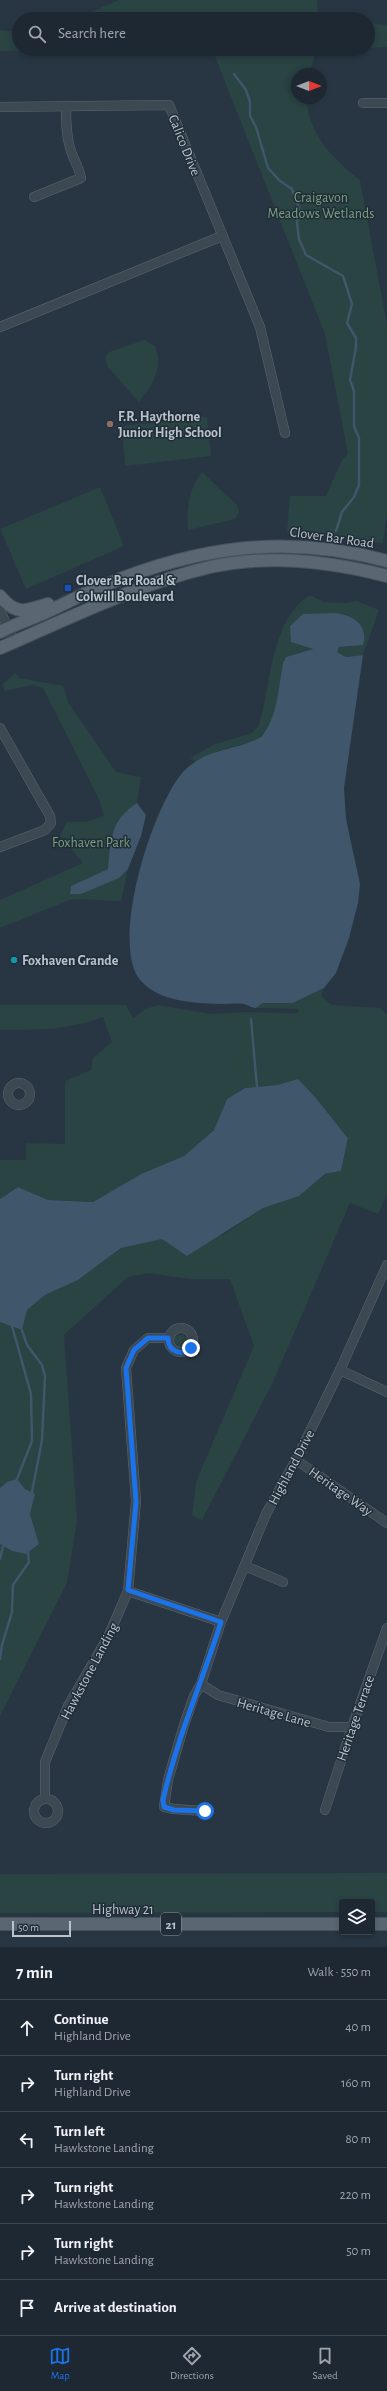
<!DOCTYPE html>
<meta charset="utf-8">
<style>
:root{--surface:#1e2832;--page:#26303a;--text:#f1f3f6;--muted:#a1a6ac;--line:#3c444d;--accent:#1a73e8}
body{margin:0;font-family:"Alegreya Sans",sans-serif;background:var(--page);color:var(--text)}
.controls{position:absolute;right:12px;bottom:12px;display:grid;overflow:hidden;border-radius:4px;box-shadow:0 2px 6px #0003}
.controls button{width:36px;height:36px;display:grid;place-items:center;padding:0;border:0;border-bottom:1px solid var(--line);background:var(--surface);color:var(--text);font:20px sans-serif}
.compass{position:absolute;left:291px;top:68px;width:36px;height:36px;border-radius:50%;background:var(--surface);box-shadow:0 2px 6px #0003;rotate:90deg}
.scale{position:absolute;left:12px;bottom:10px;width:59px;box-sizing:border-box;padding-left:4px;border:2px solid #bac3cc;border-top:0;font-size:11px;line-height:14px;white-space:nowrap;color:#bac3cc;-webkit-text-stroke:3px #212d38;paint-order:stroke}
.stop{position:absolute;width:12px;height:12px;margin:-9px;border:3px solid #1a73e8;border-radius:50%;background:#fff}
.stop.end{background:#1a73e8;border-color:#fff;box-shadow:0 1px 4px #0008}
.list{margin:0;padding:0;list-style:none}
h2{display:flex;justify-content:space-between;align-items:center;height:52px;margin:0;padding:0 16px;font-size:17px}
h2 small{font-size:13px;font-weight:400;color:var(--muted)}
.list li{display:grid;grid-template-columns:26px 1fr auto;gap:12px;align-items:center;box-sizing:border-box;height:56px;padding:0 16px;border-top:1px solid var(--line)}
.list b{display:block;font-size:15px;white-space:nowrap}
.list p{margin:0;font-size:13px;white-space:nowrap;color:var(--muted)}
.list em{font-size:13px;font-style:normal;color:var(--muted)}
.icon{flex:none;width:22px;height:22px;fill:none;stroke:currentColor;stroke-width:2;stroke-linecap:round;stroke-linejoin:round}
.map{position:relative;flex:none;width:387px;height:1947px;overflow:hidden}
.search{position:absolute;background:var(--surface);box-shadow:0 2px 6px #0003;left:12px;right:12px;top:12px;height:44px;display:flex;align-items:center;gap:10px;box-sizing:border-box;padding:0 14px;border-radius:22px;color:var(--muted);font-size:15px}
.sheet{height:388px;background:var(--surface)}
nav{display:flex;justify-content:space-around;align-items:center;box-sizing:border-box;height:56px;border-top:1px solid var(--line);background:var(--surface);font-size:11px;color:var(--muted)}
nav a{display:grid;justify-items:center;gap:2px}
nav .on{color:var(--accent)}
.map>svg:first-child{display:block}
.green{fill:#2a4343}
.water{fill:#3f566b}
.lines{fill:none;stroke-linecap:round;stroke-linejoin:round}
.stream{stroke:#3f566b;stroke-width:2.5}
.minor-casing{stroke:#5b6670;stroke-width:10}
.major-casing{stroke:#46515c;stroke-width:14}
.minor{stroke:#3c4852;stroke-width:9}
.major{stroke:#5a6772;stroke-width:12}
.route{stroke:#1a73e8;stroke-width:5}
.education-dot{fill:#8d6e63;stroke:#212d38;stroke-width:1.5}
.transit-dot{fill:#1a4fb4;stroke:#212d38;stroke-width:1.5}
.culture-dot{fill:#0f9aa8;stroke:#212d38;stroke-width:1.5}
.labels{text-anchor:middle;stroke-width:3;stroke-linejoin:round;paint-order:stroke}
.shield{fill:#212d38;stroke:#8c96a0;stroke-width:1}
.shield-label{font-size:13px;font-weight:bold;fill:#bac3cc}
.street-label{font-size:14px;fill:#bac3cc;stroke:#212d38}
.park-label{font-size:14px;fill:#78a17e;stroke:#212d38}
.poi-label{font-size:14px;font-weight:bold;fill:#bac3cc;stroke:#212d38;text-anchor:start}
</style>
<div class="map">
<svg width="387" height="1947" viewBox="0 0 387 1947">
<rect width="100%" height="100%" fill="#283643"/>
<g class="green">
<path d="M119,0H317L318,15L345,19H75Z"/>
<path d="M368,23L387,25V47L368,48Z"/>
<path d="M0,30L19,32V49H125L0,51Z"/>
<path d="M212,49H317L309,74H297V98H306C310,136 331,157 360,180L387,325V513L383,543L287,533L290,496H326L342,460L348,454L325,334Z"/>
<path d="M144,340L155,346C164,368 152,385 139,402L108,367L105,358L109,352Z"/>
<path d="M207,417L211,456L125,466L122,426Z"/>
<path d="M202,472L237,505L239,512L235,519L188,530C186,510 189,488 202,472Z"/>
<path d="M100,487L124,546L26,589L0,529Z"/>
<path d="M334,559L361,561L387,568V574Z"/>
<path d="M310,595L324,602L345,603L357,601L379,610L363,655L346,657L337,652L339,647L353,646L346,614H310L290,626L292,642L313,649L286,657L283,663C279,685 277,735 251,742C231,747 214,750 197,762L190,758L215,744L252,733L259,725C272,682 270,621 310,595Z"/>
<path d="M15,673L19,678L63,686L68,702L116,772L141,777L137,803C111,820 111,841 108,869L71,886L70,893L119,878L128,869L121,901L72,899L0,928V900L83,863L60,835L67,822H86L104,816L99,799L43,688L32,685L5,691L2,685Z"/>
<path d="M324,988L321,996L332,1005L380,1008L387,1014V1194L378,1214L350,1203L273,1382L202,1520L192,1516L196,1482L254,1346L230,1279H189L148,1273L128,1277L64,1335L77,1520L67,1583L0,1716V1544L26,1554L39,1544L30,1514L35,1494L7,1482L0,1488V1322L22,1330L27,1310L45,1295L78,1280L121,1248L162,1238L223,1235L263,1208L299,1196L325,1174L341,1171L348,1138C331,1118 317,1097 298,1079L277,1085L245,1088L227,1099L214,1130L184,1156L141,1174L93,1202L48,1200L18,1187L0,1199V1160H26V1143L65,1144V1081L91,1070L93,1058L112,1042L103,1017C69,1030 36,1030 0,1030V1005H126L133,1018L145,1009L158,1005L210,1014L247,1012L299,1013L298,1009L256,1008L263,1003H293Z"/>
<path d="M183,1334L187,1337L188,1342L181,1348L172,1340V1338Z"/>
<path d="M387,1873V1912H372V1902H342V1912L0,1913V1874Z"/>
</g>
<g class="water">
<path d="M335,613C353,615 369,625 363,645L339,647L337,652L346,657L363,655L344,788L346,819L360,884L358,903L349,938L336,973L324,988L293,1003H263L256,1008C251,1008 249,1005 244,1004C237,1003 228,1004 220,1004C194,1003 160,1002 141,981C108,945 154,799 186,769C210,747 236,751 261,737C278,717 278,688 283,663L286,657L313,649L291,642L290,626L303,614Z"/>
<path d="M137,803L146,815L141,836L128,869L119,878L81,894H70L71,886L108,869C111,840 110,820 137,803Z"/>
<path d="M298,1079C317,1097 331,1118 348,1138L341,1171L325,1174L299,1196L263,1208L187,1256L162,1239L121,1248L78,1280L45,1295L27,1310L22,1330L0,1322V1199L18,1187L48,1200L93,1202L141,1174L184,1156L214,1130L227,1099L245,1088L277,1085Z"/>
<path d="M17,1479L25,1489L35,1494L30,1514L39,1544L26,1554L12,1551L0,1544V1488L7,1482Z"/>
</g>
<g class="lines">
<g class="stream">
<path d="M234,74L246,90L250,102V116L256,127L268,168L280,181L292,189L299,208L297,223L299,239L306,255L343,276L352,304L347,323L356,338V347L350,380L354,391V426L359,438V485L354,497L342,512L336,531"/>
<path d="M251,1019L257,1087"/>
<path d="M12,1326L31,1394L32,1441L17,1479"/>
<path d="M22,1330L27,1345L42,1365L45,1376L42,1440L32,1492"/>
<path d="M0,1559L3,1546"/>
<path d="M0,1659L2,1645L12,1612L13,1585L29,1562L28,1552"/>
</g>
<defs>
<g id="minor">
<path d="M363,103H387"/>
<path d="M0,107L169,105L260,327L285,433"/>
<path d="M34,197L81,178C79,167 73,159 70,148C66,134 66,121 66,107"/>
<path d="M0,327L222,236"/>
<path d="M0,610L14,642"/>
<path d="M0,728L50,816L51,823L45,830L0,847"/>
<circle cx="19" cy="1094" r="11"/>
<circle cx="181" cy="1340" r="12"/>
<path d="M340,1370L387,1392"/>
<path d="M296,1460L387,1523"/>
<path d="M245,1566L283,1582"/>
<path d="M128,1591L221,1622"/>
<path d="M201,1684L218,1695L329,1727H352"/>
<path d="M45,1798V1762L68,1706L108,1637L128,1591L136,1501L126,1368L134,1350L148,1338H168"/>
<circle cx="46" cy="1811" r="12"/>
<path d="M325,1810L352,1727L387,1628"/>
<path d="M205,1811L174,1809L164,1807L168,1780L184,1725L194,1696L201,1684L221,1622L267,1512L296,1460L340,1370L387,1265"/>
</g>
<g id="major">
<path d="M0,596C16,616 27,611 48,604"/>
<path d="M0,632C14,625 28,620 42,614C63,605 84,593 105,585C200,546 287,534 387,561"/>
<path d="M0,648C68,619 137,584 210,567C268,554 330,561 387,576"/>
<path d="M0,1924H342"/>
<path d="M372,1924H387"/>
</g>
</defs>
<use href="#minor" class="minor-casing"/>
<use href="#major" class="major-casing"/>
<use href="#minor" class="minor"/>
<use href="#major" class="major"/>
</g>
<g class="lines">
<path class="route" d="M191,1348C181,1357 168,1351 168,1338H148L134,1350L126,1368L136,1502L128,1590L221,1622C202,1682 177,1738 163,1800L164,1807L174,1810L205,1811"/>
</g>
<circle class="education-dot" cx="110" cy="424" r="4"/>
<rect class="transit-dot" x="64" y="584" width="8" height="8" rx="2"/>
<circle class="culture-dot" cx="14" cy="960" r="4"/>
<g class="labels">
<rect class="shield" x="161" y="1913" width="20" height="22" rx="3"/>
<g class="shield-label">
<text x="171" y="1929">21</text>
</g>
<g class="street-label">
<text transform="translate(185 145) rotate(68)" y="5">Calico Drive</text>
<text transform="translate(332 537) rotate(8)" y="5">Clover Bar Road</text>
<text transform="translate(291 1467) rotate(-62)" y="5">Highland Drive</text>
<text transform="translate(341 1491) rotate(35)" y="5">Heritage Way</text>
<text transform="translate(89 1671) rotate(-62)" y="5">Hawkstone Landing</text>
<text transform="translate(274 1712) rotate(16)" y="5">Heritage Lane</text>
<text transform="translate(355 1718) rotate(-71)" y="5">Heritage Terrace</text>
<text x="123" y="1914">Highway 21</text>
</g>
<g class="park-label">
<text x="321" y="202">Craigavon<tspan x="321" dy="16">Meadows Wetlands</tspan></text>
<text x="91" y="847">Foxhaven Park</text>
</g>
<g class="poi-label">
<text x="118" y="421">F.R. Haythorne<tspan x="118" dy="16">Junior High School</tspan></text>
<text x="76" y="585">Clover Bar Road &amp;<tspan x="76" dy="16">Colwill Boulevard</tspan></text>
<text x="22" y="965">Foxhaven Grande</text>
</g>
</g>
</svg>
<div class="controls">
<button><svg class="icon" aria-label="layers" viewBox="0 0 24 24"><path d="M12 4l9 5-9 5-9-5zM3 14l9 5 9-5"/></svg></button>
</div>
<svg class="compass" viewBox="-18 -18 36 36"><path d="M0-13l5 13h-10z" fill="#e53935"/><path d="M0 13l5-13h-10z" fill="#a1a6ac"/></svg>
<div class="scale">50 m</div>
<div class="stop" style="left:205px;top:1811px"></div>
<div class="stop end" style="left:191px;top:1348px"></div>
<div class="search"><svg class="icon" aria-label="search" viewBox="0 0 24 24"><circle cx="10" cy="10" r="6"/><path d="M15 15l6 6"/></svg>Search here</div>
</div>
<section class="sheet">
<h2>7 min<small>Walk · 550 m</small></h2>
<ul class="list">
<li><svg class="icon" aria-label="ahead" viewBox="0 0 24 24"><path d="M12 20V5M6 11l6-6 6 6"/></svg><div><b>Continue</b><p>Highland Drive</p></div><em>40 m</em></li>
<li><svg class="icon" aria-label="right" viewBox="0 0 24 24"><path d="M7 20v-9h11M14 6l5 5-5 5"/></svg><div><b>Turn right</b><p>Highland Drive</p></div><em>160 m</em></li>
<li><svg class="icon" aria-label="left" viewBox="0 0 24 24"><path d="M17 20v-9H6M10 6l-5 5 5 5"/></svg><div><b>Turn left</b><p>Hawkstone Landing</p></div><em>80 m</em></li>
<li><svg class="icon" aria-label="right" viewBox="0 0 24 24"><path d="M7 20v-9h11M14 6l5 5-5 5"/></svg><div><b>Turn right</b><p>Hawkstone Landing</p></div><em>220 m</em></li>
<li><svg class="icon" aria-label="right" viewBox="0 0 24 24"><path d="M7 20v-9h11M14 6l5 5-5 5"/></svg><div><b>Turn right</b><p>Hawkstone Landing</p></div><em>50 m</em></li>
<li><svg class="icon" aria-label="arrive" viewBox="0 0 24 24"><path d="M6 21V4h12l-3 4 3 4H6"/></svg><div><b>Arrive at destination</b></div></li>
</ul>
</section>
<nav>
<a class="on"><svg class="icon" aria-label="map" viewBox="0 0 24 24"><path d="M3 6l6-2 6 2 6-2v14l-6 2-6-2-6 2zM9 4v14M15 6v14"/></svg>Map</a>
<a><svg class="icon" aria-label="directions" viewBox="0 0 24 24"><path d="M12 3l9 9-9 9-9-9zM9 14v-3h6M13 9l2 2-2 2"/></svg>Directions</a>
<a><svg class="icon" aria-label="saved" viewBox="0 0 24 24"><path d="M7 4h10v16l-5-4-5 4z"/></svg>Saved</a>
</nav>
